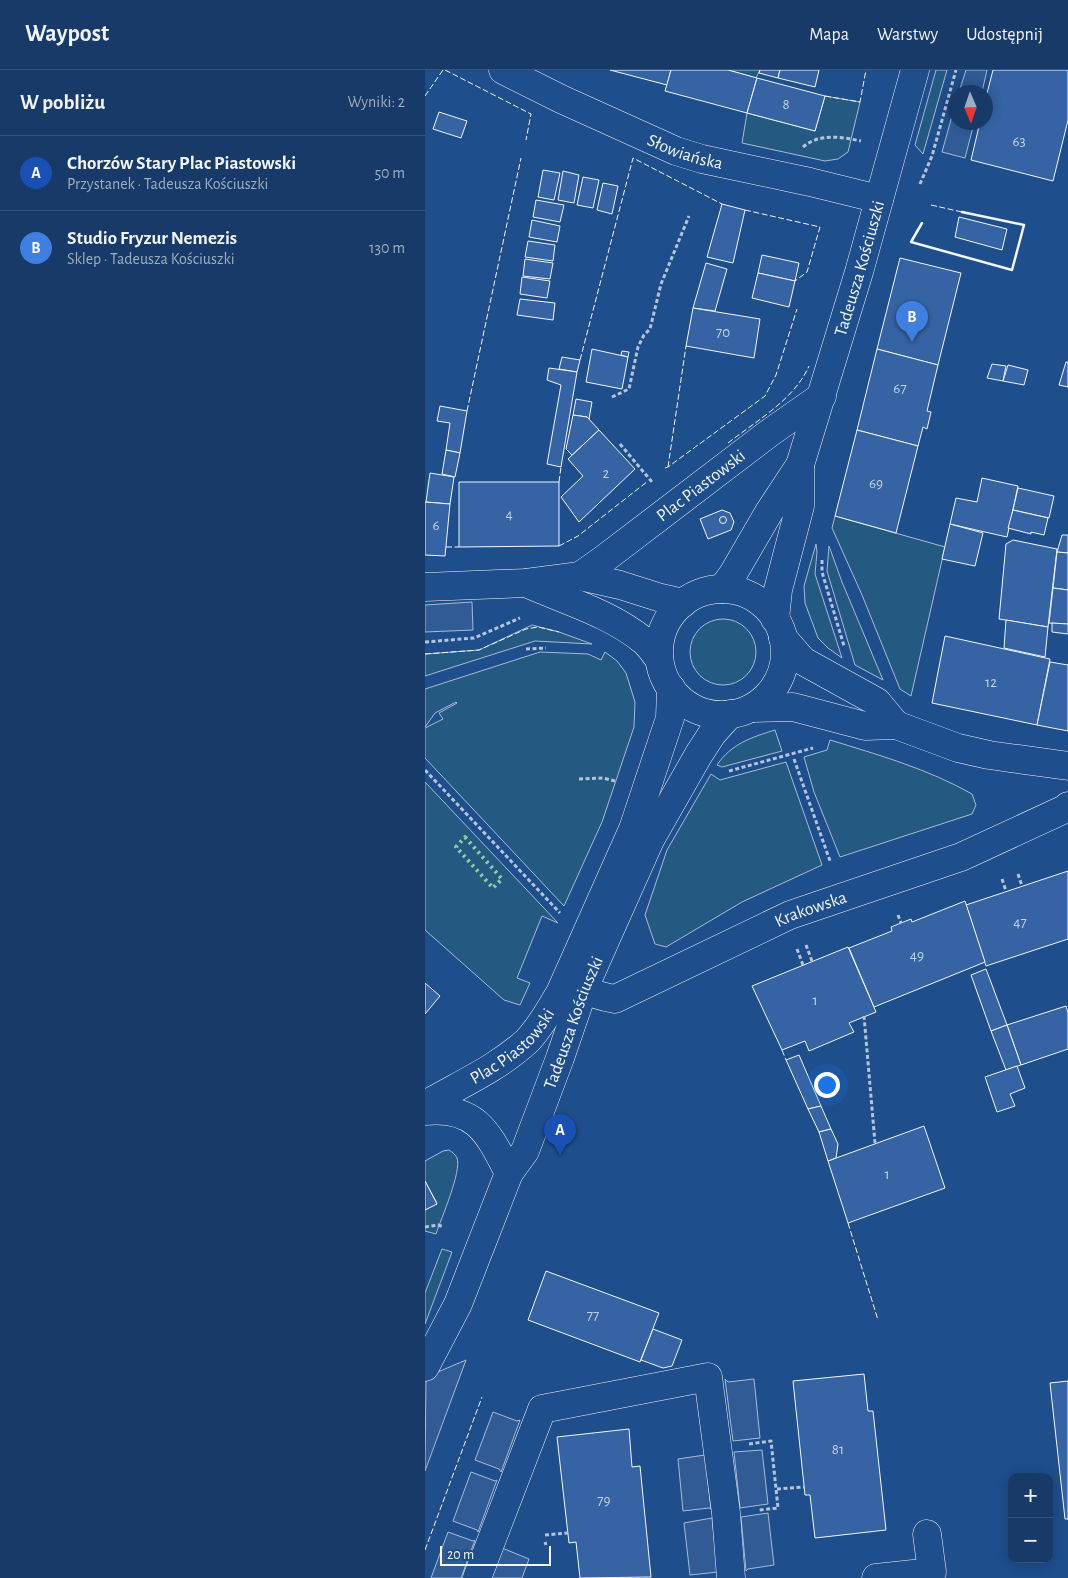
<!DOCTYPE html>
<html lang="pl">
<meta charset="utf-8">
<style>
:root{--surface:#173a69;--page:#20416f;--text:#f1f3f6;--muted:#9eadc0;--line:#36547d;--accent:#8c9099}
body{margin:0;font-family:"Alegreya Sans",sans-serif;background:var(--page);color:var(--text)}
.controls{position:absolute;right:15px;bottom:15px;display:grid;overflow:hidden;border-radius:10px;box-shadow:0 2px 12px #0003}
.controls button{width:45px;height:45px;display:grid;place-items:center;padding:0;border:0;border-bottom:1px solid var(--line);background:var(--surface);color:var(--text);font:25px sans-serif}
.compass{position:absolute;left:523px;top:15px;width:45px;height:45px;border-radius:50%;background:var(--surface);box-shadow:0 2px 12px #0003;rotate:178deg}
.scale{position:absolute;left:15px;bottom:12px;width:111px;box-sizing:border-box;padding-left:5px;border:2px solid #f2f6ff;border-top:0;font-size:14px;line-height:18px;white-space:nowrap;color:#f2f6ff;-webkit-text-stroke:4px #1f4e8c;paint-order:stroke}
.you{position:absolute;left:401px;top:1014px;width:18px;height:18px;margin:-12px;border:4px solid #fff;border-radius:50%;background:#1a73e8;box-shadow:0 0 0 8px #1a73e833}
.badge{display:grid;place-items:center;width:32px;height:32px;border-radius:50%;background:var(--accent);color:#fff;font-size:16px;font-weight:700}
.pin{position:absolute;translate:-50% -41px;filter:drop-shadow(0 1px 2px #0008)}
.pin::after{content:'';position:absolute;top:26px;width:18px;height:15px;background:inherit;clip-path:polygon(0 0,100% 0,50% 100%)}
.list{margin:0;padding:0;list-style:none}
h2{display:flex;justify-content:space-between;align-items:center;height:65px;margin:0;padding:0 20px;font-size:21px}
h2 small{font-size:16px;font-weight:400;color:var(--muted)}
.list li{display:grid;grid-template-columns:32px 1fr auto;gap:15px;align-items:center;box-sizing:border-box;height:75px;padding:0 20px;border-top:1px solid var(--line)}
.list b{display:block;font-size:19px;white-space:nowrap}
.list p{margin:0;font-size:16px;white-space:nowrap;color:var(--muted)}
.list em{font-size:16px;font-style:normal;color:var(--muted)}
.map{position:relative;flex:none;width:643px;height:1508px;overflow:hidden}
header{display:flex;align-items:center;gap:30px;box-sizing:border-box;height:70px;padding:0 25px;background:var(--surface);border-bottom:1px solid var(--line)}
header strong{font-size:24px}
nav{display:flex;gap:28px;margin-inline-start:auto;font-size:18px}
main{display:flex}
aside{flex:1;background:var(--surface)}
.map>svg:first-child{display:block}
.green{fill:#245a82;stroke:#a8bbd7}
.parking{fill:#305b95;stroke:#a8bbd7}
.building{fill:#3563a3;stroke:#f2f6ff}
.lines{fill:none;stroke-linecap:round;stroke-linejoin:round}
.street-casing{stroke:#f2f6ff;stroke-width:29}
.secondary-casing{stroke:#f2f6ff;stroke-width:29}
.path{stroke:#b3c4dc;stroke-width:3;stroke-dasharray:4 2.5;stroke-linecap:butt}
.street{stroke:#1f4e8c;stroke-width:28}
.secondary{stroke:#1f4e8c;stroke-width:28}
.hedge{stroke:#97c8a6;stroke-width:4;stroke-dasharray:2.5 4;stroke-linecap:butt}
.fence{stroke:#f2f6ff;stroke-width:1;stroke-dasharray:6 2.5;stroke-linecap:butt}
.wall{stroke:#f2f6ff;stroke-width:2.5}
.labels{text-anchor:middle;stroke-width:4;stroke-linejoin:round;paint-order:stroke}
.number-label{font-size:15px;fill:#c3d1e8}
.street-label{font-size:18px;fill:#f2f6ff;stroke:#1f4e8c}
</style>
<header>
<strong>Waypost</strong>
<nav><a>Mapa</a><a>Warstwy</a><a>Udostępnij</a></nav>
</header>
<main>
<aside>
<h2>W pobliżu<small>Wyniki: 2</small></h2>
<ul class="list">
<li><span class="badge" style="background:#1a4fb4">A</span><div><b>Chorzów Stary Plac Piastowski</b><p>Przystanek · Tadeusza Kościuszki</p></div><em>50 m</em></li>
<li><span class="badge" style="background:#3f7fe0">B</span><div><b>Studio Fryzur Nemezis</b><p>Sklep · Tadeusza Kościuszki</p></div><em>130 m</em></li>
</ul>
</aside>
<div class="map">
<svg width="643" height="1508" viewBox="0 0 643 1508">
<rect width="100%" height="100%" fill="#1f4e8c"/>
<g class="green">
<path d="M303,0H335L331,8Z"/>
<path d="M511,0H522L498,84L490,75Z"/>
<path d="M400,26L435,32L423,82L413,89L400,91L317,73L322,43L390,61Z"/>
<path d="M410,446L520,477L486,626L475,619L437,525L407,458Z"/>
<path d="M391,474L392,482L390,504L417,588L403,578L393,568L380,533L379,516Z"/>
<path d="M404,476L417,512L458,610L430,595L402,501Z"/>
<circle cx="298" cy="582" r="33"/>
<path d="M107,555L134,562L167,574L110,571L0,606V584L54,580Z"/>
<path d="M115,582L163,584L176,590L180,582L192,591L201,603L210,632L209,657L177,752L139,836L0,688V658L18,649L14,643L32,633L31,632L10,643L0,657V619Z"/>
<path d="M350,660L357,681L297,697L292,695C306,674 327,667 350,660Z"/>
<path d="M405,670C454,685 503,699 547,724L551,735L547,744L415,787L389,722L379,687L402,680Z"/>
<path d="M361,692L397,795L317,832L241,877L230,874L220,845L242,780L286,704L295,710Z"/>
<path d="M0,712L133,853L117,846L92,908L105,913L95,935L79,930L0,860Z"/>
<path d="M24,1080C27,1082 30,1084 32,1088C37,1101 16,1149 11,1164L0,1161V1140L12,1133L0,1111V1091L18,1081Z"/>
<path d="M17,1179L27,1182L0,1254V1223Z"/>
</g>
<g class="parking">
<path d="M541,0H562L557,22H534Z"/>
<path d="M530,35V52L549,53L540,88L517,82Z"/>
<path d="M47,532L48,560L0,562V535Z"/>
<path d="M41,1290L34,1309L0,1401L1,1307Z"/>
<path d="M300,1309L303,1312L329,1309L335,1368L308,1371Z"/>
<path d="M68,1342L92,1351L95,1350L76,1402L74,1399L50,1390Z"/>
<path d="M337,1380L343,1434L315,1438L309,1382Z"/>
<path d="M280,1385L286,1439L284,1438L258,1441L253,1389Z"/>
<path d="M46,1402L70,1411L72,1410L53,1462L52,1460L28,1451Z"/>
<path d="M343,1443L349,1495L323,1499L321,1501L316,1447Z"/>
<path d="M287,1448L293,1502L265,1505L259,1453Z"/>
<path d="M23,1462L48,1471L50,1470L36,1508H6Z"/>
<path d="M77,1478L104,1489L97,1508H66Z"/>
</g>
<g class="building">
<path d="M185,0H246L242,15Z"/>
<path d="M246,0H303L332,8L322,43L240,21Z"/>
<path d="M335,0H355L353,8L334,3Z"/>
<path d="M355,0H394L390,17L353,8Z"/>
<path d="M568,0H643V50L628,111L546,90L555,52H560V31Z"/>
<path d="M332,8L400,26L390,61L322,43Z"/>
<path d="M14,42L42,51L36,68L8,59Z"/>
<path d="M118,100L135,103L129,130L113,127Z"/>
<path d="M138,101L154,105L149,133L133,130Z"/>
<path d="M158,107L174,110L168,138L152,135Z"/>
<path d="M178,113L193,116L187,144L172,140Z"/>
<path d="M111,130L139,135L135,152L108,147Z"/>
<path d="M297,134L320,140L308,193L282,187Z"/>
<path d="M534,147L582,159L577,180L530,167Z"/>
<path d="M107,150L135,156L132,172L104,167Z"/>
<path d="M103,171L130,175L128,191L100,187Z"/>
<path d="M337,185L374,193L370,211L333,203Z"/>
<path d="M475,188L536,203L513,295L452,279Z"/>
<path d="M100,189L128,193L125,209L98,206Z"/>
<path d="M281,193L302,199L290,241L268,238Z"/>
<path d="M333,203L370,211L364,237L327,228Z"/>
<path d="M97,207L125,211L122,228L95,224Z"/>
<path d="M95,229L130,233L128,250L92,245Z"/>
<path d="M268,238L335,249L329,288L261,276Z"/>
<path d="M167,279L203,287L197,319L161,312Z"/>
<path d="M452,279L513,295L502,341L506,342L502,359L498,357L493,376L432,360Z"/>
<path d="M197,281L204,282L203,287L196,285Z"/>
<path d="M137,287L155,290L152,302L134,299Z"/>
<path d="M641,292H643V317L634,315Z"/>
<path d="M567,294L581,296L578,311L562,308Z"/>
<path d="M583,295L603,300L599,315L578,311Z"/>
<path d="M124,298L152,302L136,397L122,394L136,315L122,310Z"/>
<path d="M151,329L167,332L164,349L162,347L148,345Z"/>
<path d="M15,336L42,341L35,383L21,380L25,353L12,351Z"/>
<path d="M148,345L162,347L174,360L147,385L141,379Z"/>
<path d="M174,360L210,399L154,452L136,427L158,406L143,389Z"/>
<path d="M432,360L493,376L471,463L410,446Z"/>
<path d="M21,380L35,383L30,407L17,404Z"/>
<path d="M5,403L29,407L25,434L1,432Z"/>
<path d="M557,408L593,416L582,467L525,454L531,428L552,432Z"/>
<path d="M34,412H134V476L34,477Z"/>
<path d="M593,418L629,426L624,448L588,440Z"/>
<path d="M0,432L25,434L20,486L0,485Z"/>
<path d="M297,440L305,443L309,452L306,460L283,469L275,449Z"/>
<path d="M588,440L623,448L619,465L606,462V464L583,458Z"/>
<circle cx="298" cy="450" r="3.5"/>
<path d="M525,454L558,463L550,496L517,489Z"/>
<path d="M637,465H643V483L632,482Z"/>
<path d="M588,470L632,479L623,557L574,549L581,474Z"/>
<path d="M632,482L643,483V520L628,518Z"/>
<path d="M628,518L643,520V554L624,553Z"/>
<path d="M581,550L623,557L620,587L579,578Z"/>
<path d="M627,553L643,554V564L627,562Z"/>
<path d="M520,566L625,589L612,655L507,633Z"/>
<path d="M625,592L643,595V661L612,655Z"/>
<path d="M643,801V869L561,896L541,835Z"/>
<path d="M540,831L560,892L449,937L424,878L467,861L466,857L486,849L487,852Z"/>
<path d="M423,877L451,942L424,953L429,962L384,981L380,971L357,980L327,916Z"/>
<path d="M561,899L582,955L566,961L546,905Z"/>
<path d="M0,913L15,926L0,944Z"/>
<path d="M641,936L643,943V979L596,995L582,955Z"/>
<path d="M582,955L596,995L581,1000L566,961Z"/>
<path d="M374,985L396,1036L383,1039L361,990Z"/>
<path d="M592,996L600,1018L585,1024L590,1036L572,1042L560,1007Z"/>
<path d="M396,1036L406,1059L394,1062L383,1039Z"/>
<path d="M499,1056L520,1118L423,1153L403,1091Z"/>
<path d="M406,1059L413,1074L411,1088L403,1091L394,1062Z"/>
<path d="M0,1111L12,1134L0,1140Z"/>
<path d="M121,1201L234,1243L215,1292L103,1250Z"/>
<path d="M228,1259L257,1270L247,1296L238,1298L216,1290Z"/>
<path d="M439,1304L443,1341H448L461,1460L390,1468L385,1425H380L368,1311Z"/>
<path d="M643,1311V1449H640L625,1313Z"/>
<path d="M204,1359L207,1397L215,1396L226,1507L155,1508L151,1472L144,1473L132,1367Z"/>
</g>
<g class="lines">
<defs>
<g id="street">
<path id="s1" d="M78,0L136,29L251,81L277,89L385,112L454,129"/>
<path id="s2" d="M155,506L179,489L343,364L397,326"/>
<path d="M358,568L378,591L452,632L471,655"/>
<path d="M327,638L368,637L440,656L471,655L533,678L564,685L643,696"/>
<path id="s3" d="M149,897C155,921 167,925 190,929L365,845L536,787L642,738L643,736"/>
<path d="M52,1508L117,1339L283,1307L301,1443L306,1508"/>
<path d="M451,1508L507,1502L502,1464"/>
</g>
<g id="secondary">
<path d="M101,513C141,531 185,543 219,571C225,576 229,583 234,589"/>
<path d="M0,517L101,513L155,506L195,515L236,528L258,533"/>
<path id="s4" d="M297,519L308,504L344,442L375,395L434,202L490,0"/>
<circle cx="297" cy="582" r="63"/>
<path d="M350,549L353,520L375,436V395"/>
<path id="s5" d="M0,1035C34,1015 73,998 102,971C115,958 125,939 135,923L208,759L245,648L246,618"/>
<path d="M0,1041C52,1036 63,1063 84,1103"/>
<path id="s6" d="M0,1297L33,1234L84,1103L100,1081L135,988L159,918L225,770L274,684L287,664L305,644"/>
</g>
</defs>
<use href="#street" class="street-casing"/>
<use href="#secondary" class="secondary-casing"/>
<g class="path">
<path d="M378,77C394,63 417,67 436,71"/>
<path d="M495,114L507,86L531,0"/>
<path d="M187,327L204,319L213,277L219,265L225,259L236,214L264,146"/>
<path d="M195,374L227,412"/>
<path d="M397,490V502L419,576"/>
<path d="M0,572L49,568L95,548"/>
<path d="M101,579L121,578"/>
<path d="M369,689L405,791"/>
<path d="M0,700L135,843"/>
<path d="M304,701L388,678"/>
<path d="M154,709L178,708L190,711"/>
<path d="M593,804L597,816"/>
<path d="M577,809L581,821"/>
<path d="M473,845L476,853"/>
<path d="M381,875L387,891"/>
<path d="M372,879L378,895"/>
<path d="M439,946L450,1073"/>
<path d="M0,1157L13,1155L19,1157"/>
<path d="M324,1374L346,1371L353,1438L334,1440"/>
<path d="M352,1419L379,1417"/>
<path d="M120,1465L143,1463"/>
<path d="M120,1472L121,1475"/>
</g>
<use href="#street" class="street"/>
<use href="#secondary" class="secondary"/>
<path class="hedge" d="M40,767L77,809L68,818L31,777Z"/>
<g class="fence">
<path d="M20,0L106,44L101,70"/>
<path d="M0,26L18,0"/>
<path d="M400,26L435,32L441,0"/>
<path d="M506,135L537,142"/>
<path d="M320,140L395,157L382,202L370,211"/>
<path d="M155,290L208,88L297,134"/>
<path d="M42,341L96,88"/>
<path d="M303,373C331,351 369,330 384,296"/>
<path d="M243,397L261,276"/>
<path d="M240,398L243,397L340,326L351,305L372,239"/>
<path d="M134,412L136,397"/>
<path d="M134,476L153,466L223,411"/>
<path d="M21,477H34"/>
<path d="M0,584L54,580L101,559L113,557L134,562"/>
<path d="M357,980L361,990"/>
<path d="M423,1153L453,1250"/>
<path d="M0,1480L57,1327"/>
</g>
<path class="wall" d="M497,153L486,172L587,200L599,155L537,142"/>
</g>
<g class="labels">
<g class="number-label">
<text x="361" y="39">8</text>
<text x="594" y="76">63</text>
<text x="298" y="267">70</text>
<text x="475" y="323">67</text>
<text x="181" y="408">2</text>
<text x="451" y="418">69</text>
<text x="84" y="449">4</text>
<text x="11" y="460">6</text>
<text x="566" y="617">12</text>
<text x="595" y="857">47</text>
<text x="492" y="890">49</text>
<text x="390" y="935">1</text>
<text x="462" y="1109">1</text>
<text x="168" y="1250">77</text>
<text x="413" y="1384">81</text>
<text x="179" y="1435">79</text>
</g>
<g class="street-label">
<text dy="6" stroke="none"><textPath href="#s1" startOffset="200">Słowiańska</textPath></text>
<text dy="6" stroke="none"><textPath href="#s4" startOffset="352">Tadeusza Kościuszki</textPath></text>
<text dy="6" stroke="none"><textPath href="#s2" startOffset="151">Plac Piastowski</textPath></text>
<text dy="6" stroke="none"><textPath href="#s3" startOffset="272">Krakowska</textPath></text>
<text dy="6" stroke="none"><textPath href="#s6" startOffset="376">Tadeusza Kościuszki</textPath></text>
<text dy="6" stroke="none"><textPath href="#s5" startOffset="106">Plac Piastowski</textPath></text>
</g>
</g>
</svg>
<div class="controls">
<button>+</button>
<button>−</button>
</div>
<svg class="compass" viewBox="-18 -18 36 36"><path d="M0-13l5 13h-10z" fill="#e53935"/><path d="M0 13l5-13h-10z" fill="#9eadc0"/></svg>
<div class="scale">20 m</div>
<div class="you"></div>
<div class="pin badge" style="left:135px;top:1085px;background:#1a4fb4">A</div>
<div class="pin badge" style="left:487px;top:272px;background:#3f7fe0">B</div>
</div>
</main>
